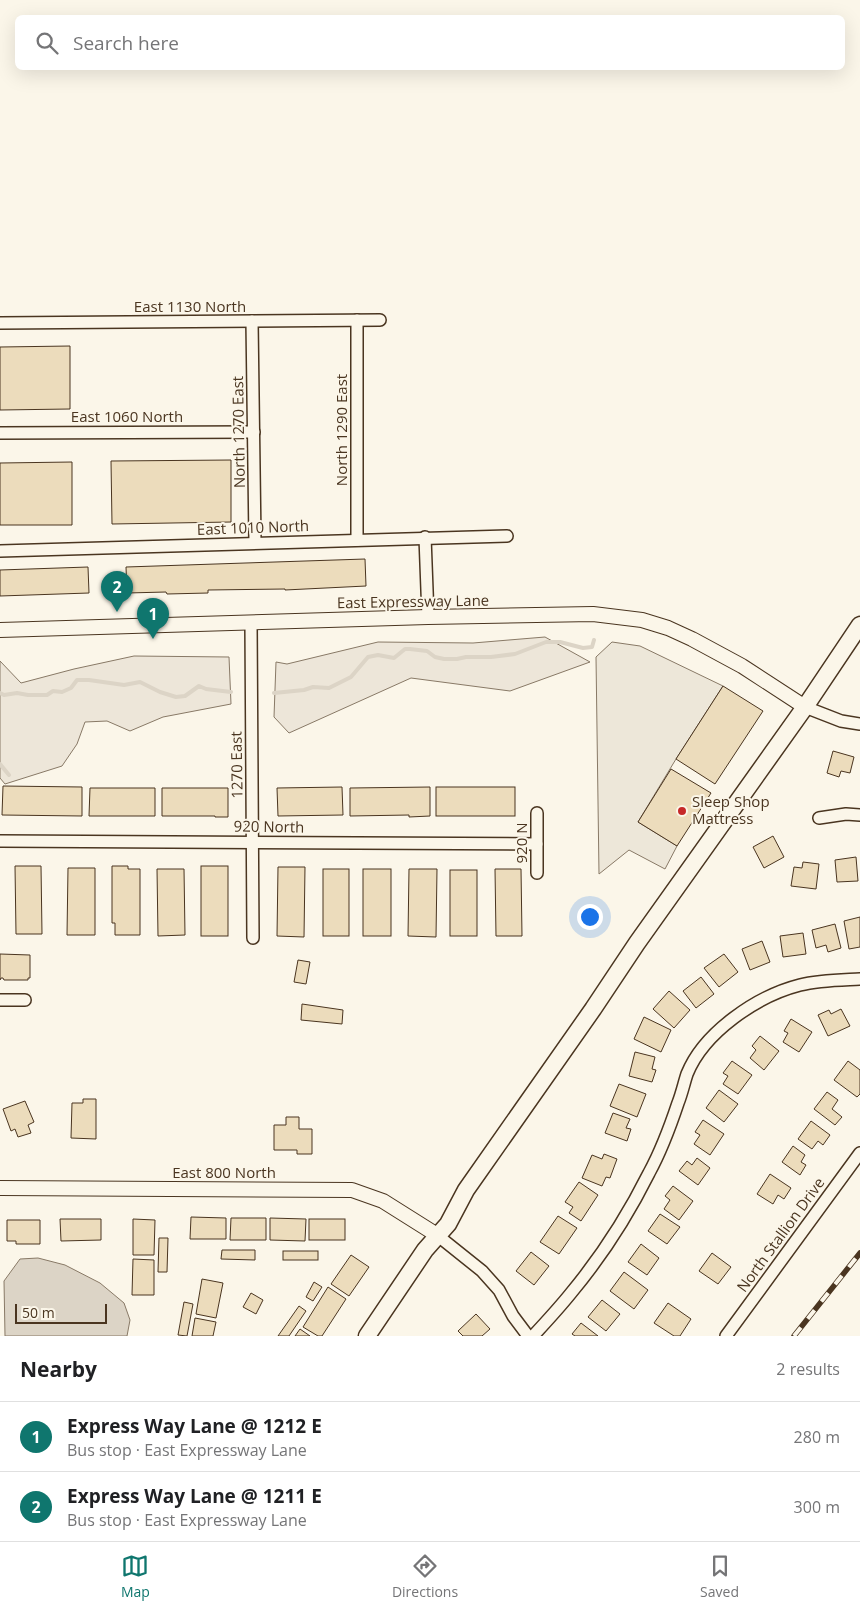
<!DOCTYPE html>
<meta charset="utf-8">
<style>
:root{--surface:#fff;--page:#f2f2f2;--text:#202124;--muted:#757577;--line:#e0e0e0;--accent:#0f766e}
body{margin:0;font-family:"Open Sans",sans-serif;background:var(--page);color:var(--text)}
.scale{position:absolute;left:15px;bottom:12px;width:92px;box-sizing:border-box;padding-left:5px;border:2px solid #4a3520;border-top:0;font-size:14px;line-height:18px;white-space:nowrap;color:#4a3520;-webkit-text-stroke:4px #fbf6e9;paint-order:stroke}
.you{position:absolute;left:589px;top:916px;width:18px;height:18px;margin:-12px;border:4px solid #fff;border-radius:50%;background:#1a73e8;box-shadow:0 0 0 8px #1a73e833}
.badge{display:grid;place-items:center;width:32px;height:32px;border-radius:50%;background:var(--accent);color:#fff;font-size:16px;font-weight:700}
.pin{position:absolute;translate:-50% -41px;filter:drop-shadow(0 1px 2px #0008)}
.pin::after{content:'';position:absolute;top:26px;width:18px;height:15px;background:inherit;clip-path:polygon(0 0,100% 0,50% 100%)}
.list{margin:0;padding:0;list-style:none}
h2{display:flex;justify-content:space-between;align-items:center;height:65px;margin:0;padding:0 20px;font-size:21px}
h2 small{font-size:16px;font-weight:400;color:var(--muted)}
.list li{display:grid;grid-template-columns:32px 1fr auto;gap:15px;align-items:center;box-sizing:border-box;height:70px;padding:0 20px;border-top:1px solid var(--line)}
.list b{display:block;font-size:19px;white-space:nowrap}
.list p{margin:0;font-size:16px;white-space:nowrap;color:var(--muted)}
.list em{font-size:16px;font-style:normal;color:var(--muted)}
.icon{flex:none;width:28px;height:28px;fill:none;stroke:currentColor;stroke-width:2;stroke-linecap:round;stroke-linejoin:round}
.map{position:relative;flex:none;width:860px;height:1336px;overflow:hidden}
.search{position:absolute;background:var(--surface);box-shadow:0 5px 20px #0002;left:15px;right:15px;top:15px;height:55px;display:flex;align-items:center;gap:12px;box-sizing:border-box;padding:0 18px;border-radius:8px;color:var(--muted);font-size:19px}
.sheet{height:205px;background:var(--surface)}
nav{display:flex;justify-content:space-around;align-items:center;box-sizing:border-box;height:70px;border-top:1px solid var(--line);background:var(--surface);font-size:14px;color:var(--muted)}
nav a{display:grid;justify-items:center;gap:2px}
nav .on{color:var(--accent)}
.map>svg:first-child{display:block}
.green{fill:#ede6d9;stroke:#887966}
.parking{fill:#ede7d9;stroke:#887966}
.water{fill:#dcd4c6;stroke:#887966}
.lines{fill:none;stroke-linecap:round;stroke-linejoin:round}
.stream{stroke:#dcd4c6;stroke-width:4}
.building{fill:#ecdcbc;stroke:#4a3520}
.minor-casing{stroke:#4a3520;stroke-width:14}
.tertiary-casing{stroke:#4a3520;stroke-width:16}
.secondary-casing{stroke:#4a3520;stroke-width:19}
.minor{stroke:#fbf6e9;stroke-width:11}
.tertiary{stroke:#fbf6e9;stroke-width:14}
.secondary{stroke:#fbf6e9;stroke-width:16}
.rail-casing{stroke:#4a3520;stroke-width:5.5}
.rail{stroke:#fbf6e9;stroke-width:4;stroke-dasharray:11;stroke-linecap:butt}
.poi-dot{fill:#c62828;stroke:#fbf6e9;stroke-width:2}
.labels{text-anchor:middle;stroke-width:4;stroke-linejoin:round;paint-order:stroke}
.street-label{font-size:15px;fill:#4a3520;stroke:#fbf6e9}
.poi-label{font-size:15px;fill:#4a3520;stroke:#fbf6e9;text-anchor:start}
</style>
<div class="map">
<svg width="860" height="1336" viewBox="0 0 860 1336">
<rect width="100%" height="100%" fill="#fbf6e9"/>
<g class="green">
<path d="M545,637L590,662L510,691L411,678L289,733L274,717L276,662L287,664L378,642L473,643Z"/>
<path d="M134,656L229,657L231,704L163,717L130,731L107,721L85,722L77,744L62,766L5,784L0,778V661L21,683L74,669Z"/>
</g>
<path class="parking" d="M612,642L640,646L723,686L676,759L638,822L677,846L665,869L629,850L599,874L596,657Z"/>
<path class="water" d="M38,1258L65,1265L100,1283L124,1303L130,1320L127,1336H5L4,1281L20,1259Z"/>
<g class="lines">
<g class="stream">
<path d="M0,693L4,695L17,693L28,695H47L53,691L62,692L71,688L77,680H89L124,685L140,682L160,692L176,697L185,696L199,686L206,689L231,692"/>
<path d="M274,693L304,690L313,687L329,688L351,677L368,657L378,655L394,658L405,649H410L427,651L435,657L444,659H457L466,657H491L515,654L546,642H560L583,648L592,647L594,640"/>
<path d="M0,764L9,775"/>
</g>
</g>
<g class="building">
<path d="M70,346V409L0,410V347Z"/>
<path d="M231,460V522L112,524L111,461Z"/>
<path d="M72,462V525H0V463Z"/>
<path d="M365,559L366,586L285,590V589L208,590V593L167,594L166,592L127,593L126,567Z"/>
<path d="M88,567L89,593L0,596V570Z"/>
<path d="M723,686L763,711L715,784L676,759Z"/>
<path d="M833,751L854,757L850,773L841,771L839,777L827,773Z"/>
<path d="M671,769L711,793L677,846L638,822Z"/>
<path d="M3,786L82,787V816L2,815Z"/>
<path d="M342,787L343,815L278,816L277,788Z"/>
<path d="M430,787V816L409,817V815L350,816V788Z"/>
<rect x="436" y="787" width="79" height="29"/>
<path d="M90,788H155V816H89Z"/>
<path d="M162,788H228V817H215V816H162Z"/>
<path d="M773,836L784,857L764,868L753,847Z"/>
<path d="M856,857L858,881L837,882L835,860Z"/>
<path d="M803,862L819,864L816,889L791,886L794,867L802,868Z"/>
<path d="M15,866H41L42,934H16Z"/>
<path d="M112,866H128V869H140V935H115V923H112Z"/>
<rect x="201" y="866" width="27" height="70"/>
<path d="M278,867H305L304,937L277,936Z"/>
<path d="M68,868H95V935H67Z"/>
<path d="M157,869H184L185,935L158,936Z"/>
<rect x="323" y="869" width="26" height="67"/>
<rect x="363" y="869" width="28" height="67"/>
<path d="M409,869H437L436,937L408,936Z"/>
<path d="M495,869H521L522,936H496Z"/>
<rect x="450" y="870" width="27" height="66"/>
<path d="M860,917V947L849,949L844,921Z"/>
<path d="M835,924L841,948L828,952L826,945L816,948L812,930Z"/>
<path d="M803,933L806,954L783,957L780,936Z"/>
<path d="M762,941L770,962L750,970L742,949Z"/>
<path d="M0,954L30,955V978H28V980H4L3,978H1L0,980Z"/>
<path d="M724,954L738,972L719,987L704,968Z"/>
<path d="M298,960L310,962L306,984L294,982Z"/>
<path d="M701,977L714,994L696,1008L683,991Z"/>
<path d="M669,991L690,1010L674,1028L653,1009Z"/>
<path d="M302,1004L343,1010L342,1024L301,1020Z"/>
<path d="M841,1009L850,1026L828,1036L818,1015L829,1010L831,1014Z"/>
<path d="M644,1017L671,1030L661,1052L634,1039Z"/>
<path d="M791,1019L812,1032L799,1052L783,1042L788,1033L784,1031Z"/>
<path d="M760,1036L779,1051L764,1070L750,1058L756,1050L752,1046Z"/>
<path d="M635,1052L655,1057L652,1069L656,1070L652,1082L629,1076Z"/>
<path d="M732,1061L752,1075L738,1094L723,1084L728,1076L723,1073Z"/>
<path d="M848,1061L860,1070V1094L857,1097L834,1080Z"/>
<path d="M619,1084L646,1094L637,1117L610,1106Z"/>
<path d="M719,1090L738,1104L724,1122L706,1108Z"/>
<path d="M827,1092L838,1100L832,1109L842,1117L835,1125L814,1109Z"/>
<path d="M83,1099H96V1139L71,1138L72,1103H83Z"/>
<path d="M25,1101L34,1122L28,1125L31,1133L18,1137L15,1129L11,1131L3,1109Z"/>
<path d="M613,1113L630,1119L626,1128L631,1129L627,1141L605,1133Z"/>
<path d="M286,1117H299V1129H312V1154H297V1150H274V1125H286Z"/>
<path d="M703,1120L724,1134L710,1155L694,1144L700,1135L695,1132Z"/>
<path d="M811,1121L830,1135L823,1145L818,1141L812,1149L798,1139Z"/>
<path d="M793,1146L805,1155L801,1162L806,1165L800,1175L782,1162Z"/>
<path d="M604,1154L617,1159L610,1178L606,1177L602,1186L582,1178L592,1155L602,1159Z"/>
<path d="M697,1158L710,1168L698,1185L679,1171L687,1161L692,1165Z"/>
<path d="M770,1174L791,1188L784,1199L778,1195L773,1204L757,1194Z"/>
<path d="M579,1182L598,1195L581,1221L569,1213L573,1207L565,1202Z"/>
<path d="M673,1186L693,1201L679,1220L664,1209L670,1200L665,1196Z"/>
<path d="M660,1214L680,1227L667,1244L648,1231Z"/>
<path d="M558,1216L577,1228L559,1254L540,1242Z"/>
<path d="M191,1217L226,1218V1239H190Z"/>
<path d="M231,1218H266V1240H230Z"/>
<path d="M270,1218L306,1219L305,1241L270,1240Z"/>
<path d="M60,1219H101V1240L61,1241Z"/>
<path d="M133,1219L155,1220L154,1255H133Z"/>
<rect x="309" y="1219" width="36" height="21"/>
<path d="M7,1220H40V1244H16V1241H7Z"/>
<path d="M159,1238H168L167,1272H158Z"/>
<path d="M641,1244L659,1258L647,1275L628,1262Z"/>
<path d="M222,1250H255V1260L221,1259Z"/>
<rect x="283" y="1251" width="35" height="9"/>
<path d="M531,1252L549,1266L534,1285L516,1271Z"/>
<path d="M712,1253L731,1267L718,1284L699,1271Z"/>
<path d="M351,1255L369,1267L349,1296L331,1284Z"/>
<path d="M133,1259L154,1260V1295H132Z"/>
<path d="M624,1272L648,1290L634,1309L610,1291Z"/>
<path d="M202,1279L223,1283L216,1318L196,1314Z"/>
<path d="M314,1282L322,1287L313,1301L306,1297Z"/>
<path d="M328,1287L346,1299L322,1336H318L303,1327Z"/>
<path d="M251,1293L263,1300L256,1314L243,1307Z"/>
<path d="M602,1300L620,1314L606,1331L588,1317Z"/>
<path d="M184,1302L193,1304L187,1336L178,1335Z"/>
<path d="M668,1303L691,1319L680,1336H674L654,1323Z"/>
<path d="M299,1306L306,1311L289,1336H278Z"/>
<path d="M476,1314L490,1329L482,1336H463L458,1331Z"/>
<path d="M195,1318L216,1322L213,1336H192Z"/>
<path d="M581,1323L598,1336H575L572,1334Z"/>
<path d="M300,1329L310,1336H295Z"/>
</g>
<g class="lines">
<defs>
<g id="minor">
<path d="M252,321L255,542"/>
<path d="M0,323L380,320"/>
<path d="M0,433L254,432"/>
<path d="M425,537L428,617"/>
<path d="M357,540V320"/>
<path d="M0,551L507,536"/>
<path d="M251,623L253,938"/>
<path d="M805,707L841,721L860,724"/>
<path d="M819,818L846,814L860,815"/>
<path d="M0,841L537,844"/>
<path d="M537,873V813"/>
<path d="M0,1000H25"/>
<path d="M437,1235L482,1271L499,1290L513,1316L528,1336"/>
<path d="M533,1336C546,1322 559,1308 571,1293C601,1257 628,1215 649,1173C661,1151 670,1127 678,1103C682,1093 684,1083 687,1074C704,1032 757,996 800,985C819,980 840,980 860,979"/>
<path d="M726,1336L860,1153"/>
</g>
<g id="tertiary">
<path d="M0,630L428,617L593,614L642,620L668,628L692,639L742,666L805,707"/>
<path d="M0,1188L352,1190L383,1201L437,1235"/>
</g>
<path id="secondary" d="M367,1336L425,1250L448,1224L466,1190L593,1009L637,943L805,707L860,625"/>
</defs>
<use href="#minor" class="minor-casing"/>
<use href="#tertiary" class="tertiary-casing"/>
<use href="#secondary" class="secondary-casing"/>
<use href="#minor" class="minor"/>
<use href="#tertiary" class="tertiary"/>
<use href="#secondary" class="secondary"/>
<defs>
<path id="rail" d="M794,1336L860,1253"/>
</defs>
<use href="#rail" class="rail-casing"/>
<use href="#rail" class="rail"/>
</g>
<circle class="poi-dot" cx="682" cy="811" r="5"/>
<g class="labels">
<g class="street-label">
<text x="190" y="312">East 1130 North</text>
<text x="127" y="422">East 1060 North</text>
<text transform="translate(342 430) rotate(-90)" y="5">North 1290 East</text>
<text transform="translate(239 432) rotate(-91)" y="5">North 1270 East</text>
<text transform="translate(253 528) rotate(-2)" y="5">East 1010 North</text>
<text transform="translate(413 602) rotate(-1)" y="5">East Expressway Lane</text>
<text transform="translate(237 765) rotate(-91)" y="5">1270 East</text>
<text transform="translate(269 827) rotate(1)" y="5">920 North</text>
<text transform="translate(522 843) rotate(-90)" y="5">920 N</text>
<text x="224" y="1178">East 800 North</text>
<text transform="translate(781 1235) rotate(-54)" y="5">North Stallion Drive</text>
</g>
<g class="poi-label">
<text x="692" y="807">Sleep Shop<tspan x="692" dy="17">Mattress</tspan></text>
</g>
</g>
</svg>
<div class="scale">50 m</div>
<div class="you"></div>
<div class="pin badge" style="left:153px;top:639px">1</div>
<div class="pin badge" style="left:117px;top:612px">2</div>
<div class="search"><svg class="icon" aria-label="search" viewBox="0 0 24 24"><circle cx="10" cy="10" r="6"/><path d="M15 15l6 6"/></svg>Search here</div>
</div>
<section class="sheet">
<h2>Nearby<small>2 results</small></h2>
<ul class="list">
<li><span class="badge">1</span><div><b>Express Way Lane @ 1212 E</b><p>Bus stop · East Expressway Lane</p></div><em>280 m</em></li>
<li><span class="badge">2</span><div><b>Express Way Lane @ 1211 E</b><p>Bus stop · East Expressway Lane</p></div><em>300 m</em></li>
</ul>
</section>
<nav>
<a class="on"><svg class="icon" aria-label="map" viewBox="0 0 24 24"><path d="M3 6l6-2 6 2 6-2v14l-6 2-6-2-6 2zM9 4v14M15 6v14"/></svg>Map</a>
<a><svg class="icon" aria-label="directions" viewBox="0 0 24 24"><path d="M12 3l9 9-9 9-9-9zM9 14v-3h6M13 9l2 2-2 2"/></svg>Directions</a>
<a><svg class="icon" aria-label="saved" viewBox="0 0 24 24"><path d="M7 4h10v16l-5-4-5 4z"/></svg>Saved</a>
</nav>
